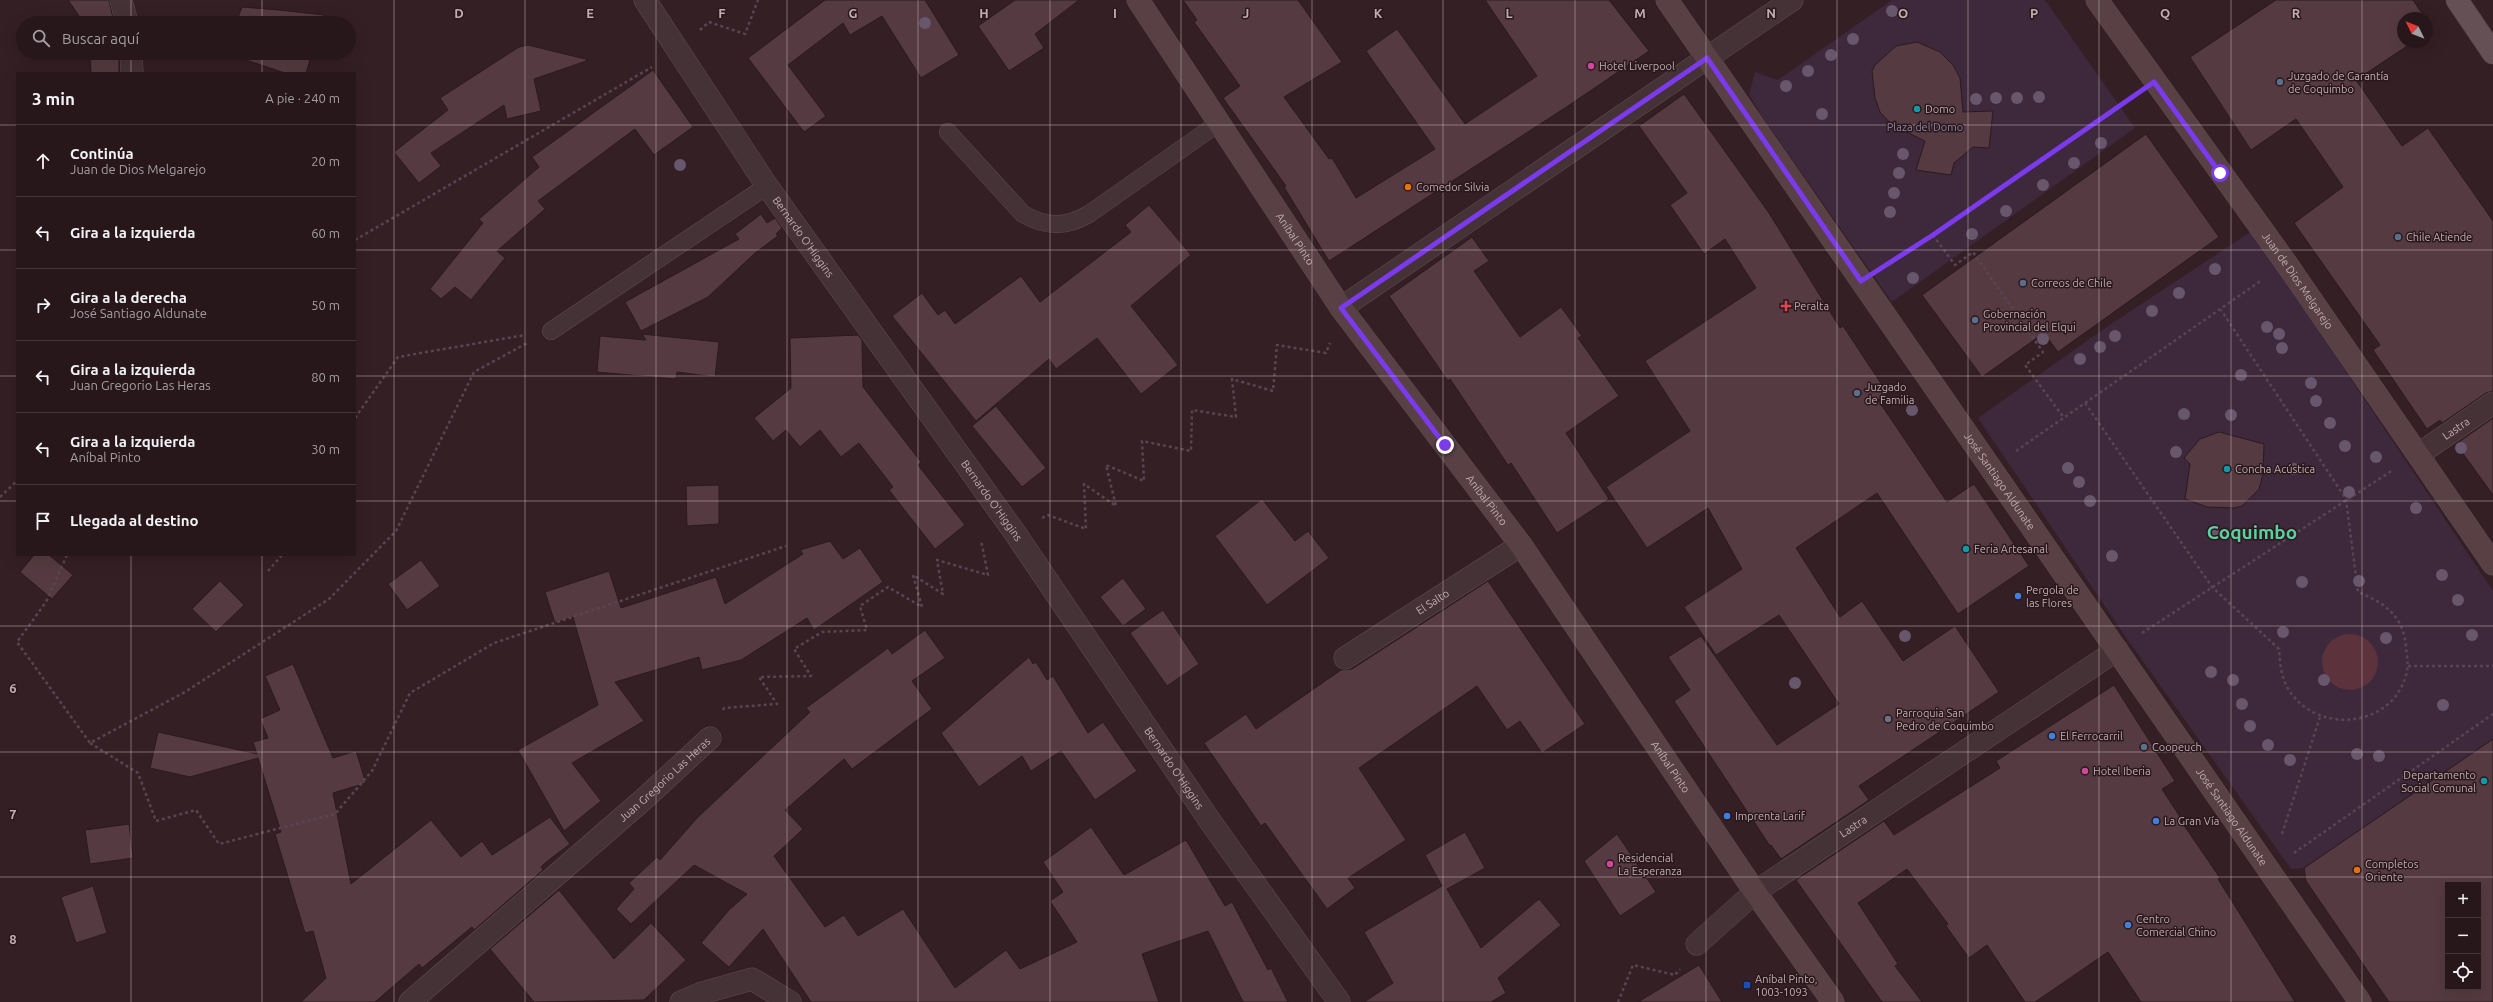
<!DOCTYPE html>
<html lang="es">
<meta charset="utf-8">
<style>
:root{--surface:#27171b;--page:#332428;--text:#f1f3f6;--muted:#a49fa3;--line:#43363a}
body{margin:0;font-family:Ubuntu,sans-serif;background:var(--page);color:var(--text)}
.controls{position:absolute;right:12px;bottom:12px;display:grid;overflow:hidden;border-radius:0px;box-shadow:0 4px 16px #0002}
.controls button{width:36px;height:36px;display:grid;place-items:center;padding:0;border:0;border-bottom:1px solid var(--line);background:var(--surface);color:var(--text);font:20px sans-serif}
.compass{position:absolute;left:2397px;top:12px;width:36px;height:36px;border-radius:50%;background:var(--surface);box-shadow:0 4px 16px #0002;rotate:313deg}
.stop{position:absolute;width:12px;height:12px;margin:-9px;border:3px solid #7c3aed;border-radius:50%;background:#fff}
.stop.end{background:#7c3aed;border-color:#fff;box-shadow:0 1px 4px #0008}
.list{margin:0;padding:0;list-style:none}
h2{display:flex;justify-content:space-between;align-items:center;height:52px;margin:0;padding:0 16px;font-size:17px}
h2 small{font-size:13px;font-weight:400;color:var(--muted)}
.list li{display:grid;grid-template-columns:26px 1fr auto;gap:12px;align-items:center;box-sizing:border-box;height:72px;padding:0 16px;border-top:1px solid var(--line)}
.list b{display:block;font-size:15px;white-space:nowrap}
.list p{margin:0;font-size:13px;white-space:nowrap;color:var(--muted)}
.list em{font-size:13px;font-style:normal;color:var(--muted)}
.icon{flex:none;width:22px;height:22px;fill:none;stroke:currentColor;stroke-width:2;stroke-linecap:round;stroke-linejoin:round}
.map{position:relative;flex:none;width:2493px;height:1002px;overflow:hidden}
.search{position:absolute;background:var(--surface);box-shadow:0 4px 16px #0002;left:16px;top:16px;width:340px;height:44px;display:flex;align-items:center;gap:10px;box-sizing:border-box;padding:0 14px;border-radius:22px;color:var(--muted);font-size:15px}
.panel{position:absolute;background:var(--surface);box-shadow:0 4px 16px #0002;left:16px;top:72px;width:340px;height:484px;border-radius:0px}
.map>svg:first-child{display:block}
.green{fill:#3d293b}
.water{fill:#5c323c}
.building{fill:#553b41;stroke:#2b1a1e;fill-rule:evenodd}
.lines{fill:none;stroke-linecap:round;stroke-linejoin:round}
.lane-casing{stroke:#604d51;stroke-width:18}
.street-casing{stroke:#604d51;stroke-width:23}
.secondary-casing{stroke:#604d51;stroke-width:23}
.primary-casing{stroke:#4e3c40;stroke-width:23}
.path{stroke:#5a4453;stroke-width:2.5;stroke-dasharray:3 3;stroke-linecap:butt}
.lane{stroke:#453237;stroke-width:17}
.street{stroke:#453237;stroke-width:22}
.secondary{stroke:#584045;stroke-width:22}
.primary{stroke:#655055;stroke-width:22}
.tree{fill:#68576c}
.route{stroke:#7c3aed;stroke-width:5}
.grid{fill:none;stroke:#c2acb0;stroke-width:1;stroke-opacity:0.55}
.hotel-dot{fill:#d1479c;stroke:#29181c;stroke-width:1.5}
.service-dot{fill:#5c6f8a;stroke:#29181c;stroke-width:1.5}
.culture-dot{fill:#0f9aa8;stroke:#29181c;stroke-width:1.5}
.food-dot{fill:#e8710a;stroke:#29181c;stroke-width:1.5}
.health-dot{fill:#e0444e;stroke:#29181c;stroke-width:1.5}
.shop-dot{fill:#3f7fe0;stroke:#29181c;stroke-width:1.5}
.worship-dot{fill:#6b7280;stroke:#29181c;stroke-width:1.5}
.transit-dot{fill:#1a4fb4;stroke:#29181c;stroke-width:1.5}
.labels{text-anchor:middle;stroke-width:3;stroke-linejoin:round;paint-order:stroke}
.poi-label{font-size:11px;fill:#c2acb0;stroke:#29181c;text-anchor:start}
.park-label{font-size:11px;fill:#9284a7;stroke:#29181c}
.street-label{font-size:11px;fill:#c2acb0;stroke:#29181c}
.town-label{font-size:19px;font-weight:bold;fill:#59d0a1;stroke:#29181c}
.grid-label{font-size:13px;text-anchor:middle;font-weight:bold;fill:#c2acb0;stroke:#29181c;stroke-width:3;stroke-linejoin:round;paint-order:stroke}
</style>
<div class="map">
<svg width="2493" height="1002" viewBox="0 0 2493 1002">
<rect width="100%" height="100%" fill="#341f24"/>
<g class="green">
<path d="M1892,0H2045L2135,128L1892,302L1761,115L1749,94L1755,72L1778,80Z"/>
<path d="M2252,231L2493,591V739L2304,868L2291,869L2125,636L1978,418L2108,326Z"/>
</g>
<circle class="water" cx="2350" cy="662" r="28"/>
<g class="building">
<path d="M68,0H109L114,23H84Z"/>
<path d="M825,0H925L959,55L921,78L882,16L850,35L843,23L788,65L826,116L804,132L748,58Z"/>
<path d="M1015,0H1079L1035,34L1044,48L1009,71L978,26Z"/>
<path d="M1183,0H1298L1342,62L1284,97L1329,159L1332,158L1356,198L1435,149L1366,51L1397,29L1465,124L1537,76L1485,0H1609L1649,51L1568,106L1329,261L1284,187L1286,186L1223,98L1240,86L1194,22L1197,20Z"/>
<path d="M2276,0H2413L2425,18H2403V42H2413L2356,80L2402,146L2428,128L2493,221V391L2486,393L2442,423L2440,420L2427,429L2373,350L2380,345L2294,223L2343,187L2296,119L2251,150L2190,57Z"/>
<path d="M242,7L279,10L324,15L321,23H236Z"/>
<path d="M1917,42L1940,52L1953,65L1960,78L1963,112L1993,111L1989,148L1973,147L1954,163L1951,175L1916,170L1925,141L1892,125L1880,112L1875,98L1872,71L1875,65L1896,46Z"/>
<path d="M528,45L589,60L534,79L541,111L507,119L504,105L431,153L441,166L419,183L394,152L448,110L440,98L519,47Z"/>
<path d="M90,53H119V73H91Z"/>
<path d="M225,53H312L306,73H285Z"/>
<path d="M653,70L693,127L654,155L635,129L538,201L545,209L497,251L505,258L471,300L455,287L441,299L430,289L483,223L479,219L539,167L532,157Z"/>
<path d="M1684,94L1769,213L1840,328L1843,326L1888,394L1878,400L1947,502L1974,484L2029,566L1958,614L1877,493L1796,548L1840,617L1862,601L1903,661L1955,626L1999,692L1859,786L1869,800L1781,859L1771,845L1770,846L1674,701L1690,690L1668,657L1701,636L1777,745L1839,704L1779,615L1716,655L1684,607L1742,569L1708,508L1647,548L1606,487L1690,431L1645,361L1756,288L1725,239L1704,254L1670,205L1687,193L1639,126Z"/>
<path d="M2146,134L2219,237L2058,352L2044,333L1982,377L1922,295Z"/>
<path d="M1149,205L1191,255L1131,306L1178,365L1141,394L1097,338L1056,369L1049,359L976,421L892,316L922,293L938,315L945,310L955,324L1021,276L1040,302L1131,232L1125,225Z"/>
<path d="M761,214L767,223L775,218L782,228L776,234L778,236L755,253L708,297L641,331L625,302L739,239L735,234Z"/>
<path d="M1472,237L1489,261L1474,271L1520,337L1561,307L1582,336L1578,338L1619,396L1566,433L1609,499L1557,533L1511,463L1508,465L1450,379L1448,381L1389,296Z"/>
<path d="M642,334L719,342L715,377L677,372L676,379L597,372L600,336L646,340Z"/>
<path d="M858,335L862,340L863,387L921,462L918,465L965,525L935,549L889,490L893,487L859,443L841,457L820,430L800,447L786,430L773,441L754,418L791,388L790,338Z"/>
<path d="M996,406L1046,468L1022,487L972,426Z"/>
<path d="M2493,418V495L2456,444Z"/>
<path d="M2219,432L2264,444L2263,474L2259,489L2242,506L2234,508L2207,507L2185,499L2190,464L2184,458L2200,439Z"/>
<path d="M719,485V524L687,526L686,486Z"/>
<path d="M1262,499L1295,541L1308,531L1329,558L1267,605L1215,536Z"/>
<path d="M830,541L843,559L860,548L883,582L814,630L807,618L741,660L702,670L699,657L615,682L644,721L572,763L601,801L564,831L518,750L598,705L573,617L555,623L545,592L609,571L621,608L716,577L725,604L803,554L800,550Z"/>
<path d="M34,555H49L73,575L52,599L20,572Z"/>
<path d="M421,560L440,586L407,610L388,584Z"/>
<path d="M1123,578L1146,609L1123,626L1100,597Z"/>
<path d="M220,581L244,605L216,632L192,609Z"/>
<path d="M1488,581L1585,724L1542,753L1520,721L1507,730L1477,686L1359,768L1406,840L1348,878L1355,888L1327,909L1265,823L1261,826L1204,743L1246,714L1256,729L1341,670L1352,669Z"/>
<path d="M1163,610L1199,664L1167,686L1130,633Z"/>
<path d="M925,630L945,658L912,681L932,709L852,769L844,759L785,810L803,829L774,856L825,927L844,915L858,936L903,909L955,988L1006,950L1020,969L1077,942L1050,901L1063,892L1043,862L1091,827L1124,875L1186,840L1225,906L1232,902L1268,970L1271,968L1288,1002H1243L1208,931L1142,954L1159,1002H811L763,929L729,967L701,943L729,910L747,894L694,865L631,924L616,909L634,889L629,883L657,857L660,860L697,818L810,712L806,708L888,648L892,654Z"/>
<path d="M1029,657L1033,664L1036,662L1047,680L1053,676L1088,733L1103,722L1137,771L1095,800L1061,751L1031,771L1022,756L979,787L941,733Z"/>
<path d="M293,664L333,758L356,751L366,783L333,793L351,884L431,820L461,857L482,841L492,855L550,817L570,844L545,863L541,867L543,870L474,930L472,927L422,968L419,964L375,1002H301L326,978L313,931L305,933L275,834L281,832L258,758L190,777L150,768L158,732L257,754L253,742L268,738L260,719L280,710L265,676Z"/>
<path d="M2114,685L2175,781L2162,789L2182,820L2181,821L2220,878L2218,879L2295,1002H2141L2108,952L2035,1002H2025L1987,945L1969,958L1946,926L1948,924L1907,869L1858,903L1898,964L1895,966L1922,1002H1882L1796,880L1884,821L1894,835L2000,768L1996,761Z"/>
<path d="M2493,739V1002H2389L2306,881L2304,868ZM2448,885H2478V987H2448Z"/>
<path d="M129,824L133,858L90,864L85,830Z"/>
<path d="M1465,832L1485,868L1447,889L1481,948L1539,899L1561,925L1498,978L1506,993L1491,1002H1364L1393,983L1364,932L1442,886L1425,855Z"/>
<path d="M1617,834L1656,892L1620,916L1584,861Z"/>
<path d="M93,886L107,933L76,943L61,897Z"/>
<path d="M559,890L614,959L651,923L686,960L644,1000L534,1002L490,949Z"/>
<path d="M1699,965L1722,1002H1638Z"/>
</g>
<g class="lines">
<defs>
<g id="lane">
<path d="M948,132L1023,214C1046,227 1065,228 1089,214L1220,122"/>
<path d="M551,331L767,186"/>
</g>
<g id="street">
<path d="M121,0L127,23"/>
<path id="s1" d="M645,0L767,186L1015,533L1210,821L1339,1002"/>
<path d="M131,53L132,73"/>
<path d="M1341,308L1792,0"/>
<path id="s2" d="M2419,454L2493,403"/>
<path id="s3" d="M1345,658L1521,545"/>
<path id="s4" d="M1697,944L1755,892L2117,650"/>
<path id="s5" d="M410,1002L644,799L710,738"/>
<path d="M681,1002L702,993L752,979L790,1002"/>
</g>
<g id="secondary">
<path id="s6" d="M1138,0L1341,308L1521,545L1755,892L1833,1002"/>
<path id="s7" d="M1667,0L2360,1002"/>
<path id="s8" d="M2097,0L2286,263L2493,564"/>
</g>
<path id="primary" d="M2457,0L2493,53"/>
</defs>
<use href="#lane" class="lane-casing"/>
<use href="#street" class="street-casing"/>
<use href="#secondary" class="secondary-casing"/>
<use href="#primary" class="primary-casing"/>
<g class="path">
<path d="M700,30L709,22L745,34L758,0"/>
<path d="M1933,235L1955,265L1973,252L2043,352L2025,365L2064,418"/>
<path d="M355,240L652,67"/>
<path d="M1887,265L2131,99"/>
<path d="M2085,403L2212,587L2279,649C2280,664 2281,678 2289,690C2317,735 2392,728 2406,675C2409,666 2407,657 2406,648C2404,616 2385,603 2358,592L2346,499L2221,310"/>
<path d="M355,418L398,357L525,335"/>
<path d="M2016,451L2262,280"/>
<path d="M0,497L17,481"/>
<path d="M1042,518L1048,515L1086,529L1084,484L1116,506L1106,465L1144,481L1142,441L1191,451L1192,410L1236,417L1232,379L1273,391L1277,345L1326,353L1330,343"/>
<path d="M67,555L46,602L17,642L90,743L185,692L329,599L396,531L474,372L527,343"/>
<path d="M268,571L282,555"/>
<path d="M2142,633L2393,470"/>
<path d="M2408,666H2493"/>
<path d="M723,710L724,708L777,704L759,677L811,676L794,649L822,632L867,630L860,606L888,587L922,607L913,575L943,594L937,560L988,575L981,540"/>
<path d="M90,743L138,773L156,821L196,810L219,844L335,814L372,771L410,693L494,643L786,546"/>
<path d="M2282,834L2320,717"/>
<path d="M2294,853L2493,714"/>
<path d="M1618,1002L1633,965L1675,975L1680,969"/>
</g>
<use href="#lane" class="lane"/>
<use href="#street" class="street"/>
<use href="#secondary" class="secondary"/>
<use href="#primary" class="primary"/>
</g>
<g class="tree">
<circle cx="1892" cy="11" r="6"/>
<circle cx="925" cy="23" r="6"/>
<circle cx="1853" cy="39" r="6"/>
<circle cx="1831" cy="55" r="6"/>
<circle cx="1808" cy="71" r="6"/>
<circle cx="1786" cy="86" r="6"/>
<circle cx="2039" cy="97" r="6"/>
<circle cx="1996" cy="98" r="6"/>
<circle cx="2017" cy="98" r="6"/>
<circle cx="1976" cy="99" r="6"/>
<circle cx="1822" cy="114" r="6"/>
<circle cx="2101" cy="143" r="6"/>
<circle cx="1903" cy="154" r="6"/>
<circle cx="2074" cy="163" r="6"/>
<circle cx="680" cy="165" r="6"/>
<circle cx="1899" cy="173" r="6"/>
<circle cx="2043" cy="185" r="6"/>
<circle cx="1894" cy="193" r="6"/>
<circle cx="2006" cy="211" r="6"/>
<circle cx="1890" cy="212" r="6"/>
<circle cx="1972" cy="234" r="6"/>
<circle cx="2215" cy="269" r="6"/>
<circle cx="1913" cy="278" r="6"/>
<circle cx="2179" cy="293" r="6"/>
<circle cx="2152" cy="311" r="6"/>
<circle cx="2267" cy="327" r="6"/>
<circle cx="2279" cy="334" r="6"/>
<circle cx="2115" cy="336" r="6"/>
<circle cx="2043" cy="339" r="6"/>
<circle cx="2100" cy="347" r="6"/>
<circle cx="2282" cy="348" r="6"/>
<circle cx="2080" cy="359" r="6"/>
<circle cx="2241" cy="375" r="6"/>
<circle cx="2311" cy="383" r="6"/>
<circle cx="2316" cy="401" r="6"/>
<circle cx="1912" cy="410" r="6"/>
<circle cx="2184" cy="414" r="6"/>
<circle cx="2231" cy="415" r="6"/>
<circle cx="2330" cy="423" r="6"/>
<circle cx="2345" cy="446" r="6"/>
<circle cx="2461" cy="448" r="6"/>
<circle cx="2176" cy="452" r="6"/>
<circle cx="2376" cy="457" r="6"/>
<circle cx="2068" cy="468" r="6"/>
<circle cx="2294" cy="469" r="6"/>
<circle cx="2079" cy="482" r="6"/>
<circle cx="2349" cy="492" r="6"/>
<circle cx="2090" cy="501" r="6"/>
<circle cx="2416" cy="508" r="6"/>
<circle cx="2214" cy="533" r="6"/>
<circle cx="2112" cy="556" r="6"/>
<circle cx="2442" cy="575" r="6"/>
<circle cx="2359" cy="581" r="6"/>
<circle cx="2302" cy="582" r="6"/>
<circle cx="2458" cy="600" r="6"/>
<circle cx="2283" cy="632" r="6"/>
<circle cx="2472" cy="635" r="6"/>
<circle cx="1905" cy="636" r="6"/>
<circle cx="2386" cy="638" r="6"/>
<circle cx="2211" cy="672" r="6"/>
<circle cx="2233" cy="680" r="6"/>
<circle cx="2324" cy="680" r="6"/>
<circle cx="1795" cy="683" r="6"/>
<circle cx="2242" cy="704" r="6"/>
<circle cx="2443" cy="705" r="6"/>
<circle cx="2250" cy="726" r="6"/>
<circle cx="2268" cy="745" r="6"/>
<circle cx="2357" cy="754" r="6"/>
<circle cx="2379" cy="756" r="6"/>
<circle cx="2290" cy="760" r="6"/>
</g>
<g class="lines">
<path class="route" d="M1445,445L1341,308L1707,58L1861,281L1933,235L2154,82L2220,173"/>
</g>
<path class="grid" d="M131,0V23M262,0V23M394,0V1002M525,0V1002M656,0V1002M787,0V1002M918,0V1002M1050,0V1002M1181,0V1002M1312,0V1002M1443,0V1002M1575,0V1002M1706,0V1002M1837,0V1002M1968,0V1002M2099,0V1002M2231,0V1002M2362,0V1002M131,53V73M262,53V73M0,125H17M355,125H2493M0,250H17M355,250H2493M0,376H17M355,376H2493M0,501H17M355,501H2493M131,555V1002M262,555V1002M0,626H2493M0,752H2493M0,877H2493"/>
<g class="hotel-dot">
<circle cx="1591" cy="66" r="4"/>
<circle cx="2085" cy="771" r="4"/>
<circle cx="1610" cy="864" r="4"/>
</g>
<g class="service-dot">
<circle cx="2280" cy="82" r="4"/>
<circle cx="2398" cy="237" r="4"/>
<circle cx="2023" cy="283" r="4"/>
<circle cx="1975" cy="320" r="4"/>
<circle cx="1857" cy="393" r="4"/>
<circle cx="2144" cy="747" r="4"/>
</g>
<g class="culture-dot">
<circle cx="1917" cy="109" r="4"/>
<circle cx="2227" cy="469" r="4"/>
<circle cx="1966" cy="549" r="4"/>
<circle cx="2484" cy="781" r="4"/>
</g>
<g class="food-dot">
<circle cx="1408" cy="187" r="4"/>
<circle cx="2357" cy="870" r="4"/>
</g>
<path class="health-dot" d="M1784 300h4v4h4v4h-4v4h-4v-4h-4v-4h4z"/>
<g class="shop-dot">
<circle cx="2018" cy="596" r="4"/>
<circle cx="2052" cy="736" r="4"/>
<circle cx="1727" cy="816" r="4"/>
<circle cx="2156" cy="821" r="4"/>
<circle cx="2128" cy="925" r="4"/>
</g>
<circle class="worship-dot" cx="1888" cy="719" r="4"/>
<rect class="transit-dot" x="1743" y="981" width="8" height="8" rx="2"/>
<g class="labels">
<g class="poi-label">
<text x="1599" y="70">Hotel Liverpool</text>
<text x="2288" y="80">Juzgado de Garantía<tspan x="2288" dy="13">de Coquimbo</tspan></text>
<text x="1925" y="113">Domo</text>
<text x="1416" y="191">Comedor Silvia</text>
<text x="2406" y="241">Chile Atiende</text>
<text x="2031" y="287">Correos de Chile</text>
<text x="1794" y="310">Peralta</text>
<text x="1983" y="318">Gobernación<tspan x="1983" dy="13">Provincial del Elqui</tspan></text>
<text x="1865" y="391">Juzgado<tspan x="1865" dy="13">de Familia</tspan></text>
<text x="2235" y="473">Concha Acústica</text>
<text x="1974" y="553">Feria Artesanal</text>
<text x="2026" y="594">Pergola de<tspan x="2026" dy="13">las Flores</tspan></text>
<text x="1896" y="717">Parroquia San<tspan x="1896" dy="13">Pedro de Coquimbo</tspan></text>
<text x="2060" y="740">El Ferrocarril</text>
<text x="2152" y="751">Coopeuch</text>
<text x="2093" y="775">Hotel Iberia</text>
<text x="2476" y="779" text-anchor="end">Departamento<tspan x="2476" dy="13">Social Comunal</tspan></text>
<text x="1735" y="820">Imprenta Larif</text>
<text x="2164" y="825">La Gran Vía</text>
<text x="1618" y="862">Residencial<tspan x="1618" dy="13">La Esperanza</tspan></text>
<text x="2365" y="868">Completos<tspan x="2365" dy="13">Oriente</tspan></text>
<text x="2136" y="923">Centro<tspan x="2136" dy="13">Comercial Chino</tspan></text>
<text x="1755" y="983">Aníbal Pinto,<tspan x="1755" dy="13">1003-1093</tspan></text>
</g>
<g class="park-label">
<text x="1925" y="131">Plaza del Domo</text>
</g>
<g class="street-label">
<text dy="4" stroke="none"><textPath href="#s1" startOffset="285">Bernardo O'Higgins</textPath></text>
<text dy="4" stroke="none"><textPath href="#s6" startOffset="286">Aníbal Pinto</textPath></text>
<text dy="4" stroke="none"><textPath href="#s8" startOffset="345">Juan de Dios Melgarejo</textPath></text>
<text dy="4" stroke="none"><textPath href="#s2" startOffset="45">Lastra</textPath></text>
<text dy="4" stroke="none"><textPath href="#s7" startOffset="585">José Santiago Aldunate</textPath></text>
<text dy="4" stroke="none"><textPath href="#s6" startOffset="610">Aníbal Pinto</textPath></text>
<text dy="4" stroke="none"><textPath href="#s1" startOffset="609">Bernardo O'Higgins</textPath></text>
<text dy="4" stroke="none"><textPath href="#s3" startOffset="104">El Salto</textPath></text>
<text dy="4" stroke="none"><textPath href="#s6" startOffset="934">Aníbal Pinto</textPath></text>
<text dy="4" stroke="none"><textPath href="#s1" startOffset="933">Bernardo O'Higgins</textPath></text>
<text dy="4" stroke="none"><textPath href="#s5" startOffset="338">Juan Gregorio Las Heras</textPath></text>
<text dy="4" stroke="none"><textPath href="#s7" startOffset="993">José Santiago Aldunate</textPath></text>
<text dy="4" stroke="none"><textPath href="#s4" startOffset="196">Lastra</textPath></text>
</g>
<g class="town-label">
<text x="2252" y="539">Coquimbo</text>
</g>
</g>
<g class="grid-label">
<text x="459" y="18">D</text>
<text x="590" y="18">E</text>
<text x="722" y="18">F</text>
<text x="853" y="18">G</text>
<text x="984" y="18">H</text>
<text x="1115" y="18">I</text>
<text x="1246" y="18">J</text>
<text x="1378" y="18">K</text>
<text x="1509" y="18">L</text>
<text x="1640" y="18">M</text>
<text x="1771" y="18">N</text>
<text x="1903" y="18">O</text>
<text x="2034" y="18">P</text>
<text x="2165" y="18">Q</text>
<text x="2296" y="18">R</text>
<text x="13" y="693">6</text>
<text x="13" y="819">7</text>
<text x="13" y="944">8</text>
</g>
</svg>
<div class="controls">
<button>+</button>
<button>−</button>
<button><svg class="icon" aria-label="locate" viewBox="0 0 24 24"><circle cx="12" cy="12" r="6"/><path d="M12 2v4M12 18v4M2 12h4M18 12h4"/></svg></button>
</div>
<svg class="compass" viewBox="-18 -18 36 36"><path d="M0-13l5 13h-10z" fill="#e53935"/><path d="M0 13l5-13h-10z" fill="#a49fa3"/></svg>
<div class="stop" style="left:2220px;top:173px"></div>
<div class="stop end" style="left:1445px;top:445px"></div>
<div class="search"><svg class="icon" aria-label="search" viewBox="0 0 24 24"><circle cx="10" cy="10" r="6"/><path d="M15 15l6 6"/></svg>Buscar aquí</div>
<section class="panel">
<h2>3 min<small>A pie · 240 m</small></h2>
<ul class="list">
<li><svg class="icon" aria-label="ahead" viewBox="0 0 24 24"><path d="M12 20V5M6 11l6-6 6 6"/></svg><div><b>Continúa</b><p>Juan de Dios Melgarejo</p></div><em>20 m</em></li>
<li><svg class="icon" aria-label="left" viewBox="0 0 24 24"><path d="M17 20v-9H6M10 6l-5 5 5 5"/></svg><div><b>Gira a la izquierda</b></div><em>60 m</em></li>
<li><svg class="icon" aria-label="right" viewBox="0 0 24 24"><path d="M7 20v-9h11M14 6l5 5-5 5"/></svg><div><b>Gira a la derecha</b><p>José Santiago Aldunate</p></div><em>50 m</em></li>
<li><svg class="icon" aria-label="left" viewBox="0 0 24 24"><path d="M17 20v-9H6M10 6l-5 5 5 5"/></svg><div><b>Gira a la izquierda</b><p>Juan Gregorio Las Heras</p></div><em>80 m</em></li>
<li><svg class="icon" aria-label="left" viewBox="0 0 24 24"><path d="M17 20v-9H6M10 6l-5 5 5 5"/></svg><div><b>Gira a la izquierda</b><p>Aníbal Pinto</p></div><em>30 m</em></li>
<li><svg class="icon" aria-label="arrive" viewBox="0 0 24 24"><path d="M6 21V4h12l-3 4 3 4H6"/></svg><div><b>Llegada al destino</b></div></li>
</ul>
</section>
</div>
